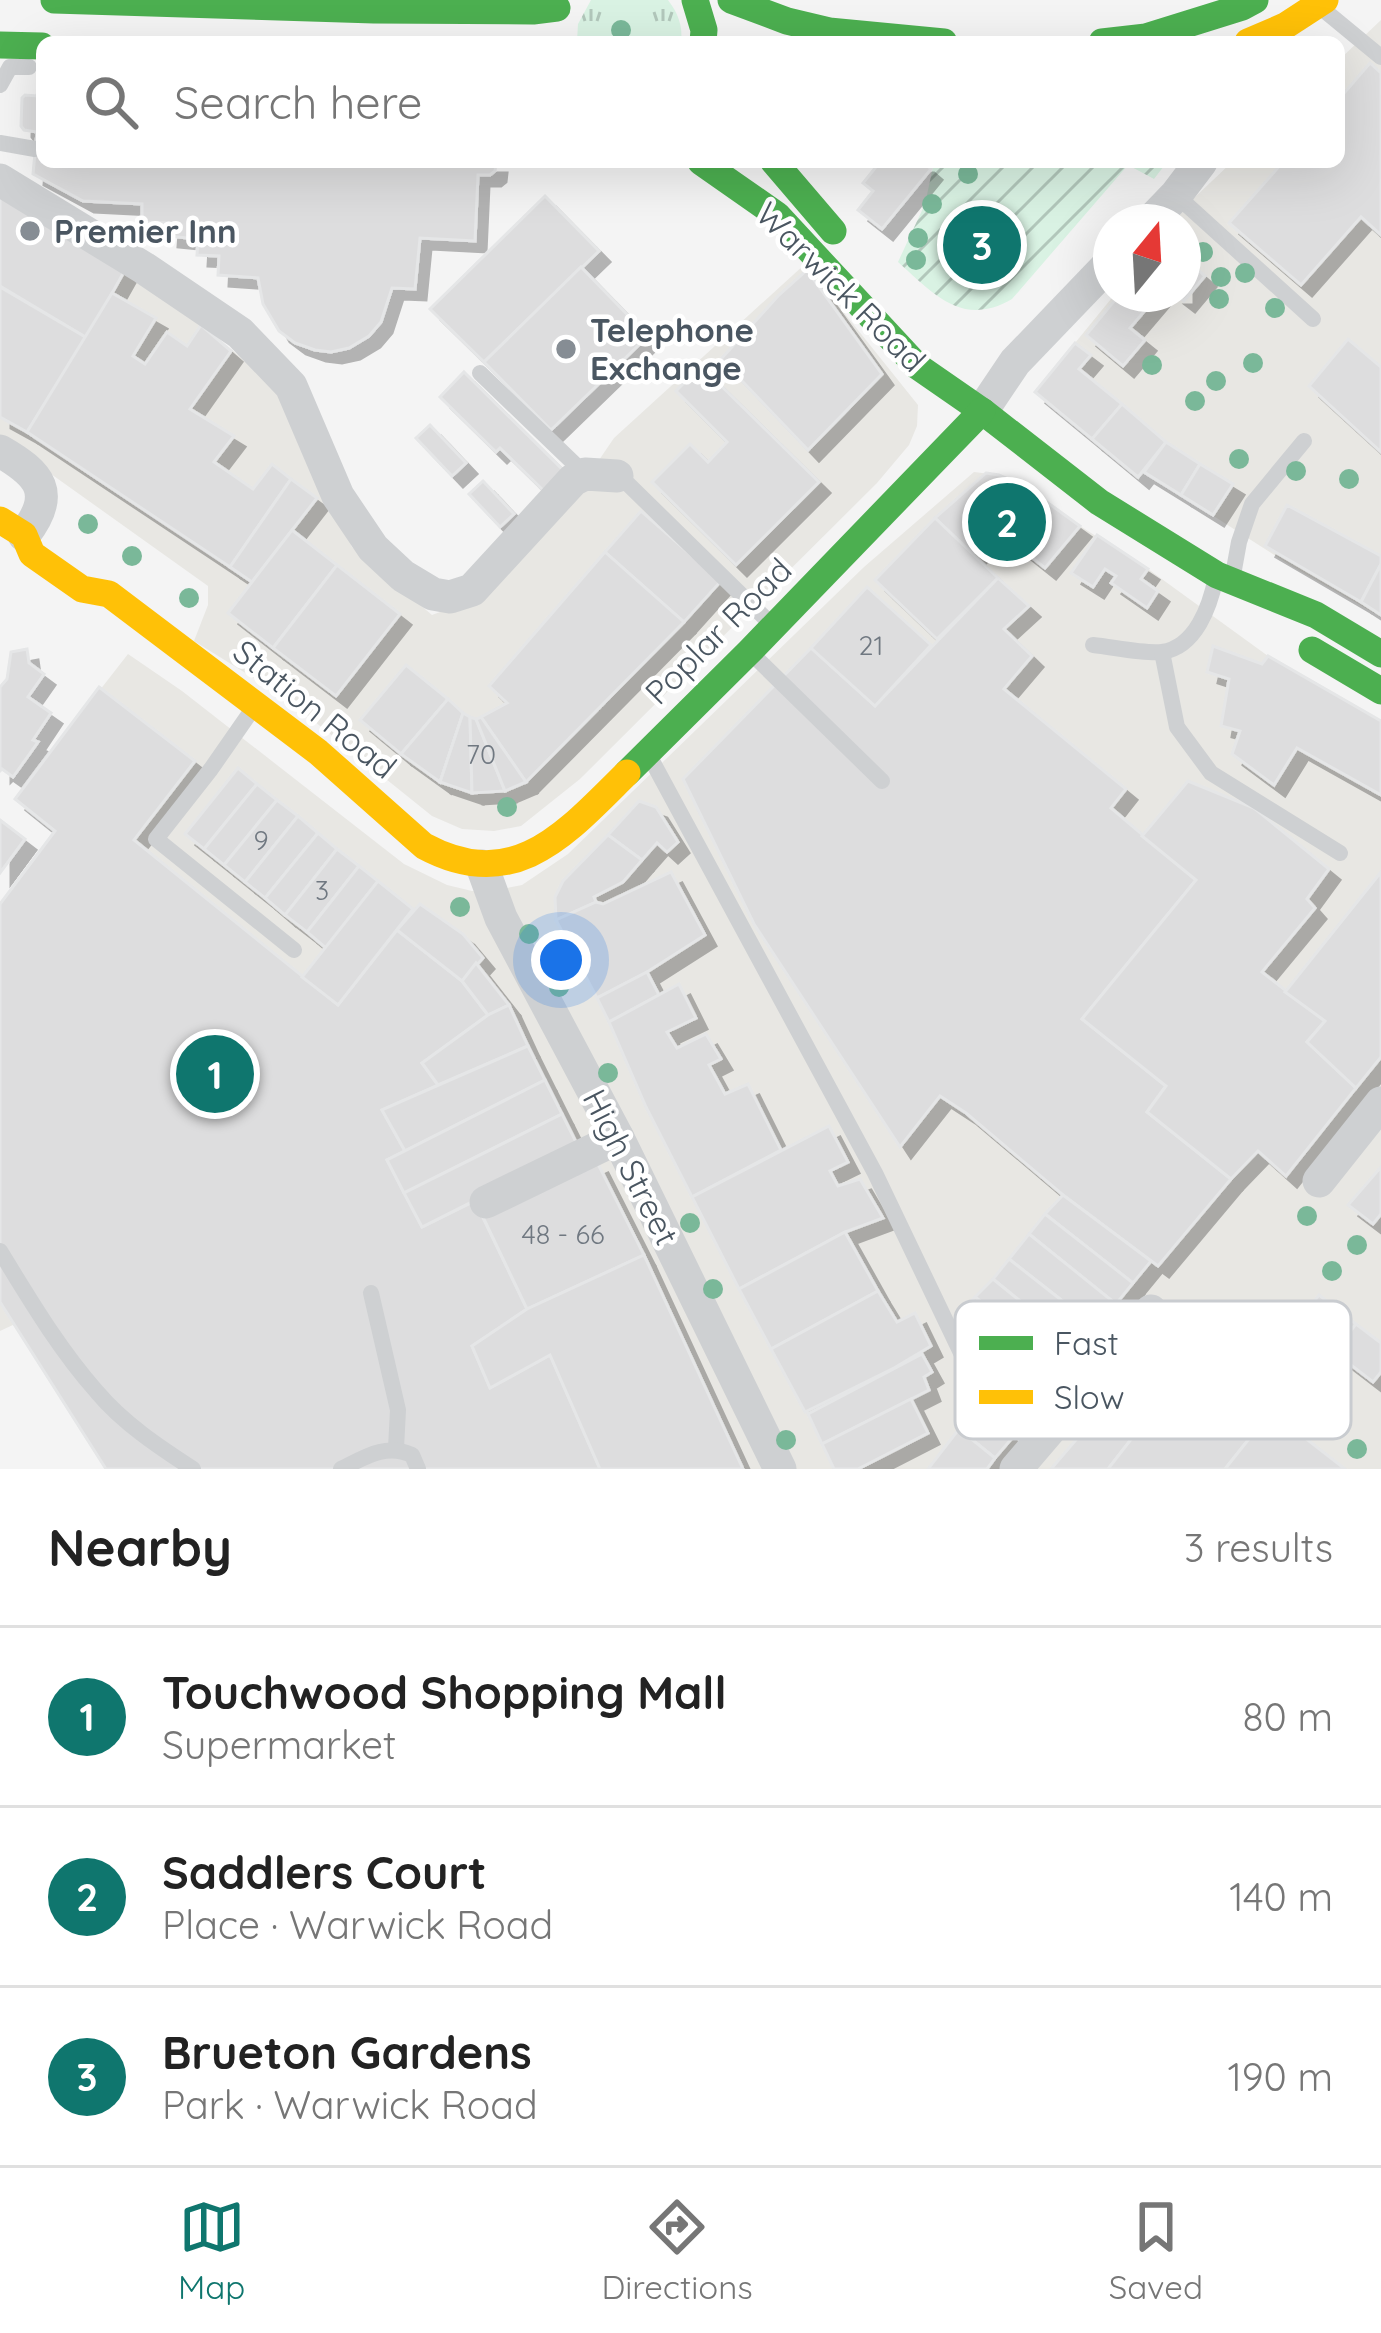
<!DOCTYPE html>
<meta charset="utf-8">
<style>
:root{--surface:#fff;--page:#f6f6f6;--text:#222;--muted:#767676;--line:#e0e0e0;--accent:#0f766e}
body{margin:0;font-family:Quicksand,sans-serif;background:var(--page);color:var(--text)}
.compass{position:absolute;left:1093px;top:204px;width:108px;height:108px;border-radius:50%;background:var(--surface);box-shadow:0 12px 48px #0002;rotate:18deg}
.you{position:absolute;left:561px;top:960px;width:42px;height:42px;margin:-30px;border:9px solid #fff;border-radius:50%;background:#1a73e8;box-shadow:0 0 0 18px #1a73e833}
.badge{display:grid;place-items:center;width:78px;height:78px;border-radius:50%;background:var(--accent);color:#fff;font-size:39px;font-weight:700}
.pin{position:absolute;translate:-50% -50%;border:6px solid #fff;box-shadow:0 3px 12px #0006}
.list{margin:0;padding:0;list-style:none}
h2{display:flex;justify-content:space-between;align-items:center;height:156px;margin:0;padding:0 48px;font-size:51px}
h2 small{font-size:39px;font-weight:400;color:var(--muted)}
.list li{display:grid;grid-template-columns:78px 1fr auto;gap:36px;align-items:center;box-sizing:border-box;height:180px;padding:0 48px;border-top:3px solid var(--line)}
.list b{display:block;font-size:45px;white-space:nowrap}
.list p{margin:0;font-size:39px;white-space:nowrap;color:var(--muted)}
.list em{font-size:39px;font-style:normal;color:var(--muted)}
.icon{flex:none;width:66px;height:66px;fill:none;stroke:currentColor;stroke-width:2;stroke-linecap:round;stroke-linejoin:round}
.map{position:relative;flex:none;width:1381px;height:1469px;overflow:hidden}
.search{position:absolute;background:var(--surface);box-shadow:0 12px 48px #0002;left:36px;right:36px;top:36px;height:132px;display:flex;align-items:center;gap:30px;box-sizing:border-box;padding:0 42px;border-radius:18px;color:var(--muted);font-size:45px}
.sheet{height:696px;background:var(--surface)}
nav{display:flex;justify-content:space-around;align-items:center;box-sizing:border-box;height:168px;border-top:3px solid var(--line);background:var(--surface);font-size:33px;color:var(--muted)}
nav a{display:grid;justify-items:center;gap:6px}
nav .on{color:var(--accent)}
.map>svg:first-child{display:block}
.commercial{fill:#e8e7e3}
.grass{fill:url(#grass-tufts)}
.garden{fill:url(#garden-furrows)}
.building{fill:#ddddde;stroke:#e5e6e7;stroke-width:3;filter:url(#shadow)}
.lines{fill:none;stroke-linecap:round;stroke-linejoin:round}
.lane{stroke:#ced0d2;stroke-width:16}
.street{stroke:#ced0d2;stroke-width:33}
.fast{stroke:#4caf50;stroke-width:27}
.slow{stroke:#ffc107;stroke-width:27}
.tree{fill:#7ab899}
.poi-dot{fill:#868d94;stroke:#fff;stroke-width:4.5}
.labels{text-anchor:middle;stroke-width:9;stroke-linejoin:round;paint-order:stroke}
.number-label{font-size:27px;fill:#707881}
.poi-label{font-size:33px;font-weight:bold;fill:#4a5661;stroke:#fff;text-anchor:start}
.street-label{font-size:33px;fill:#4a5661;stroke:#fff}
.key{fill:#fff;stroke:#c9ccd0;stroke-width:3}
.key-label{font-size:33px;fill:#4a5661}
</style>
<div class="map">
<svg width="1381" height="1469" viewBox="0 0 1381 1469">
<defs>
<pattern id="grass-tufts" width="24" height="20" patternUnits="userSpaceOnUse" patternTransform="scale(3)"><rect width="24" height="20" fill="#d9f2e3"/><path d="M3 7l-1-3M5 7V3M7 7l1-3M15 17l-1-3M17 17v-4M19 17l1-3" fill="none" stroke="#b2c7bb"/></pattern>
<pattern id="garden-furrows" width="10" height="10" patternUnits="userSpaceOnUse" patternTransform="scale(3)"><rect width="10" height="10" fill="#d9f2e3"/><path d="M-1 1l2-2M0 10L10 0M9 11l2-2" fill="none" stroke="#b2c7bb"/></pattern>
<filter id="shadow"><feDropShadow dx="11" dy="11" stdDeviation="0" flood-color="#0004"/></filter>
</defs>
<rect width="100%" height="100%" fill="#f4f4f4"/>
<g class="commercial">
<path d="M1381,20V617L1293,567L1145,472L1138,477L1035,392L1115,294H1183V222H1174L1193,199L1232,162H1339V60Z"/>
<path d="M0,195L140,279L262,373L297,420L352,547L432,615L472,600L582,485L614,438L805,264L918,405L917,426L909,445L877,483L580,779L521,826L494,831L462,829L432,816L284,697L194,641L208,605V586L30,459L0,442Z"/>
<path d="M974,472L999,475L1026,487L1080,526L1148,569L1268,656L1381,721V1469H106L15,1324L0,1331V904L55,831L15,799L128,654L182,691L404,864L447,885L472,891H492L522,885L568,854L864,567Z"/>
</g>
<path class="grass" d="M591,0H668C678,13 683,26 681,42H577L578,24Z"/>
<path class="garden" d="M934,162H1167L1154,179L1128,165L1012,299C962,328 934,294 898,262L925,204Z"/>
<g class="building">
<path d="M1370,63L1381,73V235L1361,217L1301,285L1229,223L1283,162H1339V99Z"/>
<path d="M40,74H42V162H496L495,171L490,175H478L475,241L420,238L415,289L392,288L381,322L369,336L349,348L331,352L315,350L295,343L279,331L263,304L258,278L218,275L219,256L197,255L198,239L167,236L168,223L146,222L142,219V204L83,201L33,174L37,132L24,130L21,126L22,98L25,95L37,96Z"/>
<path d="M880,162H923L931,169L882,229L858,210L873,191L863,183Z"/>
<path d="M0,195L125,270L87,338L0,286Z"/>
<path d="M545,196L599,251L484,362L430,309Z"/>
<path d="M1183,257L1205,276L1184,301L1175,294H1183Z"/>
<path d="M581,267L648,336L551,430L484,362Z"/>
<path d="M807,270L882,374L808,450L721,359L778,296Z"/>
<path d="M0,287L87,338L27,432L0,417Z"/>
<path d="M112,293L156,318L133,356L145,364L167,332L187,346L201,325L231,351L190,409L234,436L214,462L253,489L272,464L291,479L230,567L27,432Z"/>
<path d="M1120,294H1159L1130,328L1145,340L1123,366L1086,335Z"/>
<path d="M1348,339L1381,367V452L1309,386Z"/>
<path d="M1075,343L1091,355L1079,369L1122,404L1092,439L1035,392Z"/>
<path d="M701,366L819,482L736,565L652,482L690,444L708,462L727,442L676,391Z"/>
<path d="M464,372L564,471L544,491L500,448L496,452L440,397Z"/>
<path d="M1122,404L1166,442L1138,477L1092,439Z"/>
<path d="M430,425L466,463L452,476L416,438Z"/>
<path d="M1166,442L1200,464L1181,495L1144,472Z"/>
<path d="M1200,464L1233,484L1213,515L1181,495Z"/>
<path d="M986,473L999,475L1026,487L1080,526L1045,568L996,529L973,554L935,518Z"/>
<path d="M291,479L317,498L252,582L230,567Z"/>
<path d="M483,481L514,514L500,527L469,494Z"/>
<path d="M1287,505L1381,556V564L1361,602L1265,546Z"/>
<path d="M641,511L721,581L684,622L605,552Z"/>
<path d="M935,518L998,578L937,639L875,580Z"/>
<path d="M292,530L337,565L273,648L228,613Z"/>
<path d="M1097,535L1148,569L1141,579L1158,591L1147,608L1111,583L1116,576L1105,569L1093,587L1071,573Z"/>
<path d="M605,552L684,622L526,782L481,717L507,703L489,686Z"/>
<path d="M1381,564V615L1361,602Z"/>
<path d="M337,565L400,614L336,696L273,648Z"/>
<path d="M998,578L1029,606L1004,629L1032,656L1004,689L1126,789L1111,808L1196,880L1082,1019L1166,1086L1147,1112L1231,1179L1158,1266L1063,1195L966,1113L940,1096L900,1147L754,924L683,779L811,648L875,706Z"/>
<path d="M867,587L931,645L875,706L811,648Z"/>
<path d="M1213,646L1262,664L1268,656L1381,721V795L1297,748L1274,785L1232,754L1240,731L1221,726L1229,679L1207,672Z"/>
<path d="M27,649L29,663L44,674L28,697L51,713L33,740L38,742L13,777L2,769L0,771V687L7,679L11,652Z"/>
<path d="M406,665L448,699L401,754L360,720Z"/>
<path d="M99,687L195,761L134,840L338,1005L397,930L462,981L488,1015L422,1063L438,1085L382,1110L405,1151L387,1160L422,1227L475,1201L527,1309L472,1346L490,1388L550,1355L600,1469H106L0,1302V904L55,831L15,799Z"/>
<path d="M448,699L463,713L440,782L401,754Z"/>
<path d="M463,713L470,717L472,793L440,782Z"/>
<path d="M470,717L476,719L505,791L472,793Z"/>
<path d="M481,717L526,782L505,791L476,719Z"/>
<path d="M238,768L257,784L204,849L185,834Z"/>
<path d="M1188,781L1254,808L1329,869L1307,899L1315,908L1262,972L1325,1021L1307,1042L1356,1088L1286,1176L1258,1151L1231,1179L1147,1112L1166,1086L1082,1019L1196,880L1142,836Z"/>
<path d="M257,784L277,800L224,865L204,849Z"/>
<path d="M277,800L298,816L245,882L224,865Z"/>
<path d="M639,801L656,807L678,842L667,852L657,843L642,860L608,835Z"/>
<path d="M298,816L318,833L265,898L245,882Z"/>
<path d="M0,820L25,839L0,873Z"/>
<path d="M318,833L337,849L285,915L265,898Z"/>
<path d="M608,835L642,860L623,882L594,897L596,902L556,920L555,897L563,881Z"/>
<path d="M337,849L359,866L307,932L285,915Z"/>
<path d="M359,866L378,881L326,948L307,932Z"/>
<path d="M671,872L705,935L647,972L597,998L556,920L596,902L603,904Z"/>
<path d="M1381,872V1057L1356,1088L1307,1042L1325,1021L1285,992Z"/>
<path d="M378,881L413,909L338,1005L302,977Z"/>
<path d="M420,904L463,934L483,958L462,981L397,930Z"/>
<path d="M476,963L509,1005L488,1015L462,981Z"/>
<path d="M647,972L659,995L609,1022L597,998Z"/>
<path d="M679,984L696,1018L667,1032L677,1048L706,1034L721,1059L709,1065L725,1094L748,1084L781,1150L692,1197L646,1107L609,1022Z"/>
<path d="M509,1005L528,1046L438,1085L422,1063L488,1015Z"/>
<path d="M528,1046L545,1080L405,1151L382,1110Z"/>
<path d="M545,1080L562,1114L404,1193L387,1160Z"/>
<path d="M562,1114L579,1148L422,1227L404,1193Z"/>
<path d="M829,1126L848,1162L830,1171L838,1186L860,1179L883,1218L845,1232L739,1289L692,1197Z"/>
<path d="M597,1162L644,1255L527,1309L482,1215Z"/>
<path d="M1381,1167V1214L1373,1224L1348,1205Z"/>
<path d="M1063,1195L1151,1261L1133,1283L1045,1214Z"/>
<path d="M1045,1214L1133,1283L1116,1304L1029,1234Z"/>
<path d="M845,1232L878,1291L771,1349L739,1289Z"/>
<path d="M1029,1234L1116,1304L1097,1328L1009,1259Z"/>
<path d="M644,1255L743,1469H600L550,1355L490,1388L472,1346L527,1309Z"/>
<path d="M1009,1259L1097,1328L1079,1349L993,1279Z"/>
<path d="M993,1279L1079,1349L1064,1368L975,1297Z"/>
<path d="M878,1291L897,1322L915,1313L931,1346L894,1368L805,1412L771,1349Z"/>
<path d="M1319,1295L1356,1324L1334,1352L1297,1323Z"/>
<path d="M975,1297L1070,1373L1051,1396L976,1339L965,1308Z"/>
<path d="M1356,1324L1381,1343V1372L1373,1382L1334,1352Z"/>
<path d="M1171,1329L1199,1352L1108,1469H1051Z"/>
<path d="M1199,1352L1272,1410L1225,1469H1108Z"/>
<path d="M922,1354L932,1372L924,1377L929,1390L822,1444L808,1414Z"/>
<path d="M911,1399L928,1433L858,1469H834L822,1444Z"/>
<path d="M978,1407L1013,1437L995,1458L959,1429Z"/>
<path d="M1272,1410L1295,1430L1345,1469H1225Z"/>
<path d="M959,1429L995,1458L987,1469H928Z"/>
</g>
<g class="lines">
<g class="lane">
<path d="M1319,6L1381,57"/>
<path d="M0,85L10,67H29"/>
<path d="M0,143L35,149"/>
<path d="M1176,195L1313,319"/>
<path d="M480,373L585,474"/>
<path d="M617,476L629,485L772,625"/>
<path d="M1233,575L1239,542L1252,504L1304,441"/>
<path d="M1093,645C1113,647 1144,654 1162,652C1196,647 1210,606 1216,577"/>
<path d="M750,652L882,781"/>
<path d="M1162,652L1177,727L1211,773L1340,853"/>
<path d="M252,710L211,769L156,839L294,950"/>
<path d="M651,759L875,1173L963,1357"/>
<path d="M0,1251C30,1300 59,1349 97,1392C123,1423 159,1447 193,1469"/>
<path d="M371,1293L398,1410L396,1448"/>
<path d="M341,1469C365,1457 386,1443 412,1455L418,1469"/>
</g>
<g class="street">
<path d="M0,180L144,268L240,333L291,386L338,496L373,548L403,576L433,594L450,597L472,590L573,480L585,474L617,476"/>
<path d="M1150,222L1176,195L1201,162"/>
<path d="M982,411L1015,362L1111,262"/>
<path d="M0,451C40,474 57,493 24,535"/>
<path d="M482,866L501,918L618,1138L780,1469"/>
<path d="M1319,1181L1381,1103"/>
<path d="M486,1202L618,1138"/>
<path d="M1016,1469L1151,1311"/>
</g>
<g class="fast">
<path d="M54,0L374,10L533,11L557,8"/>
<path d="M695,0L704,30L703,42"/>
<path d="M731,0L787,21L829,31L944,42"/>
<path d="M1102,42L1146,37L1242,7L1255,0"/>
<path d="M0,45L42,46"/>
<path d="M701,162L777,215L917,366L982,411L1099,502L1217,575L1316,615L1381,654"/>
<path d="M774,162L833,231"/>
<path d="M1312,650L1381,691"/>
<path d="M627,773L749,652L982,411"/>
</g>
<g class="slow">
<path d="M1248,42L1285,26L1325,0"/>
<path d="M0,520L24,535L32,554L82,589L109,594L318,752L424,846C515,895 566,833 627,773"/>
</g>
</g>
<g class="tree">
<circle cx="621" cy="30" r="10"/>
<circle cx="968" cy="174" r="10"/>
<circle cx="932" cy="204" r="10"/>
<circle cx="918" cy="238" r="10"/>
<circle cx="1203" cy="252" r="10"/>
<circle cx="916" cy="260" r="10"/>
<circle cx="1245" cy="273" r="10"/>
<circle cx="1221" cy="277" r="10"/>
<circle cx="1219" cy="299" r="10"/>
<circle cx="1275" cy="308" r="10"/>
<circle cx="1253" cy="363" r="10"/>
<circle cx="1152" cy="365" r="10"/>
<circle cx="1216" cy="381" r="10"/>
<circle cx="1195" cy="401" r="10"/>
<circle cx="1239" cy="459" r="10"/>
<circle cx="1296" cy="471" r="10"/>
<circle cx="1349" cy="479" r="10"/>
<circle cx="88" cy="524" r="10"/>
<circle cx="132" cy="556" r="10"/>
<circle cx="189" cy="598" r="10"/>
<circle cx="507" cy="807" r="10"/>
<circle cx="460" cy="907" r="10"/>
<circle cx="529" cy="934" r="10"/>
<circle cx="559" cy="987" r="10"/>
<circle cx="608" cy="1073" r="10"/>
<circle cx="1307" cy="1216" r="10"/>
<circle cx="690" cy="1223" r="10"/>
<circle cx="1357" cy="1245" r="10"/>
<circle cx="1332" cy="1271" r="10"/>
<circle cx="713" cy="1289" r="10"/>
<circle cx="786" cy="1440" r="10"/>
<circle cx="1357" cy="1449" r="10"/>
</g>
<g class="poi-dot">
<circle cx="30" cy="231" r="12"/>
<circle cx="566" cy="349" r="12"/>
</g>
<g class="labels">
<g class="number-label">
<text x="871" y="655">21</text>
<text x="481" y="764">70</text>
<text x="261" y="850">9</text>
<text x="322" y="900">3</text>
<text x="563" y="1244">48 - 66</text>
</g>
<g class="poi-label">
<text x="54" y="243">Premier Inn</text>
<text x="590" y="342">Telephone<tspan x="590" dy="38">Exchange</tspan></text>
</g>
<g class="street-label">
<text transform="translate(841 287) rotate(45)" y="12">Warwick Road</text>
<text transform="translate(718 631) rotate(-45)" y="12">Poplar Road</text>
<text transform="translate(315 709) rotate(39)" y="12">Station Road</text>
<text transform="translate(631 1167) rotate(63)" y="12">High Street</text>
</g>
</g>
<rect x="955" y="1301" width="396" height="138" rx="18" class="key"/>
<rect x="979" y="1336" width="54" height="14" fill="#4caf50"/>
<rect x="979" y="1390" width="54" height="14" fill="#ffc107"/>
<g class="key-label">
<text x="1054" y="1355">Fast</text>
<text x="1054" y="1409">Slow</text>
</g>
</svg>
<svg class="compass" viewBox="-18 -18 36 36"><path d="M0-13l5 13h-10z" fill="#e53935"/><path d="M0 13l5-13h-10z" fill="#767676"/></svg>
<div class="you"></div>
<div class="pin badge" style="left:215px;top:1074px">1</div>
<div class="pin badge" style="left:1007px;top:522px">2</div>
<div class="pin badge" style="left:982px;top:245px">3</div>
<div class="search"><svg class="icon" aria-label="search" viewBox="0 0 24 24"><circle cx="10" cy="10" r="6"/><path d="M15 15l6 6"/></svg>Search here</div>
</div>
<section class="sheet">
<h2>Nearby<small>3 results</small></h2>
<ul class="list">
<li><span class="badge">1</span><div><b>Touchwood Shopping Mall</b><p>Supermarket</p></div><em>80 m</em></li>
<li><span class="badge">2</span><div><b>Saddlers Court</b><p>Place · Warwick Road</p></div><em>140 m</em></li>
<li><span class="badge">3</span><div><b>Brueton Gardens</b><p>Park · Warwick Road</p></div><em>190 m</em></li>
</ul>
</section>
<nav>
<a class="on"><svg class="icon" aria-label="map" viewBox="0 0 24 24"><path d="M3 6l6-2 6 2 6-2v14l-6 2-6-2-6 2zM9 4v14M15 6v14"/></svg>Map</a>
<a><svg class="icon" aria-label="directions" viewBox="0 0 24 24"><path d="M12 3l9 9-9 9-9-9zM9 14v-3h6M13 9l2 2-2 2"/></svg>Directions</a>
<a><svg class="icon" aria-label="saved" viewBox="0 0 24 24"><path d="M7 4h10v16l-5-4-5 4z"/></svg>Saved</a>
</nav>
